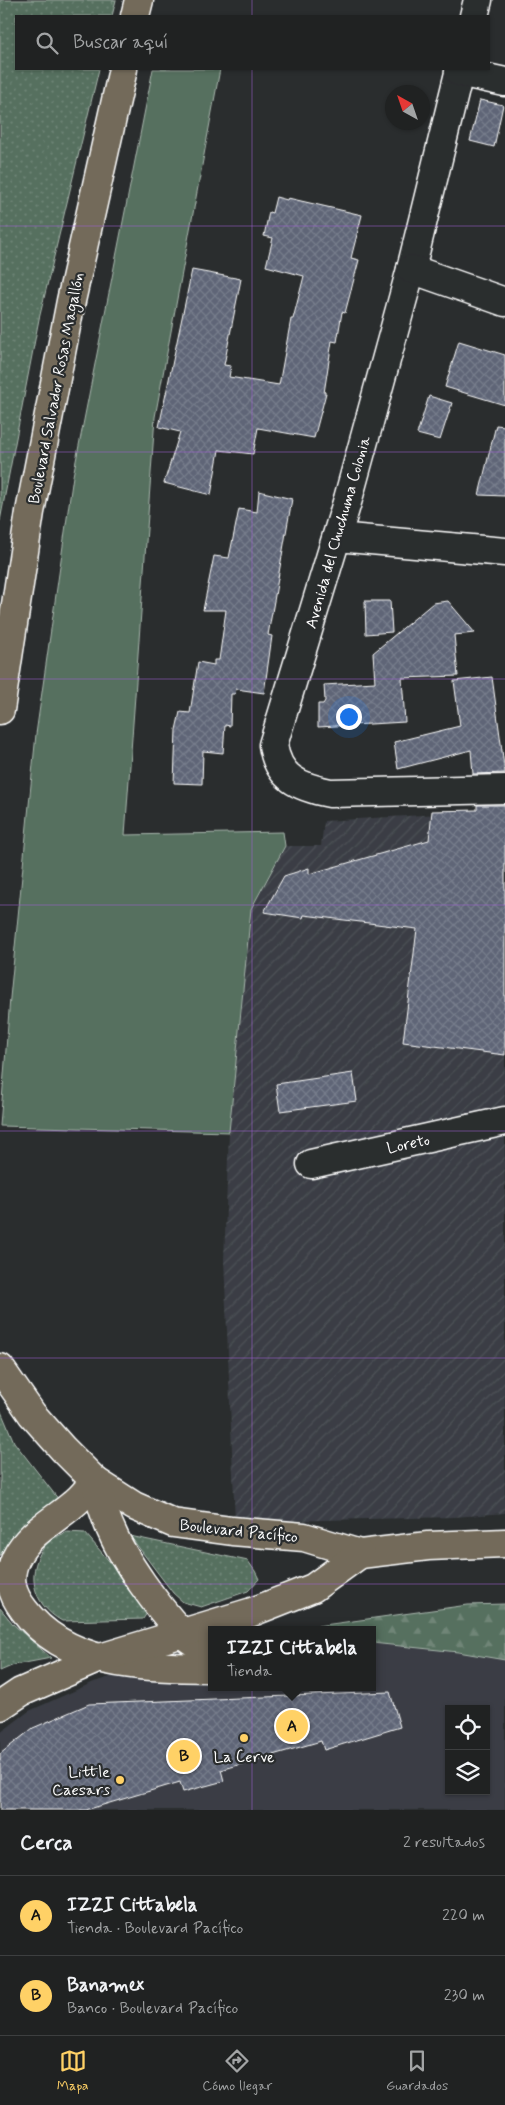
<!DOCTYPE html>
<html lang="es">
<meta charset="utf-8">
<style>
:root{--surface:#202222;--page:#282a2a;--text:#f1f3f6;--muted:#a2a4a5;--line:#3d3f40;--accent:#ffd166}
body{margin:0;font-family:Mynerve,sans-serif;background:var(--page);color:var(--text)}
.controls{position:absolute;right:15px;bottom:15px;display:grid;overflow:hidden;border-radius:0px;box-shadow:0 1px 4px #0004}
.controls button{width:45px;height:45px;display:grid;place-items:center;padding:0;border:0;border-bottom:1px solid var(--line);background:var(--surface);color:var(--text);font:25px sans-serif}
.compass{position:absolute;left:385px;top:85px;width:45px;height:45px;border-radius:50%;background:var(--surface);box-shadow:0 1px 4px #0004;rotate:320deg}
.you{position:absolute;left:348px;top:716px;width:18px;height:18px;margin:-12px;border:4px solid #fff;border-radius:50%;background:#1a73e8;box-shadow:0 0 0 8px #1a73e833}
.badge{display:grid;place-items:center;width:32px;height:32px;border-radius:50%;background:var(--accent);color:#111;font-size:16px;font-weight:700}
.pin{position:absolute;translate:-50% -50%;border:2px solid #fff;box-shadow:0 1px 5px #0006}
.popup{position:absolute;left:208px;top:1626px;width:168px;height:65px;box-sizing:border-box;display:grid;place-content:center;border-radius:0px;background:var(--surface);filter:drop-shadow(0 1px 4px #0005);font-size:16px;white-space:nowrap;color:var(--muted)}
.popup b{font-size:19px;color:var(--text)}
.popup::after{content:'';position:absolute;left:50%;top:100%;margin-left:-10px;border:10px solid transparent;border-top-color:var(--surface)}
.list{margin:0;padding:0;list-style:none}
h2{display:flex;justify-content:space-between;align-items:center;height:65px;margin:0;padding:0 20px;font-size:21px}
h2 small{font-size:16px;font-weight:400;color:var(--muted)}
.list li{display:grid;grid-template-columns:32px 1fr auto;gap:15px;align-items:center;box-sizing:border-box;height:80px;padding:0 20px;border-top:1px solid var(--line)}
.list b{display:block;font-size:19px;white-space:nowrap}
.list p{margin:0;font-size:16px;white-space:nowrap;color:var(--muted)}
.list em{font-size:16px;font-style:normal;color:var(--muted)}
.icon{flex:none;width:28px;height:28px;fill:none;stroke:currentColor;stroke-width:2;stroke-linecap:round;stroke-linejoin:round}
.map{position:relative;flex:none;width:505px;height:1810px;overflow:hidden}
.search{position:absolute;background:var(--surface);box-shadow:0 1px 4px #0004;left:15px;right:15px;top:15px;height:55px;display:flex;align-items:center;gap:12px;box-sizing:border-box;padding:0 18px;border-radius:0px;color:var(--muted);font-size:19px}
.sheet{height:225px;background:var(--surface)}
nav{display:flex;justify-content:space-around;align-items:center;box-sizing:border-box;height:70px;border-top:1px solid var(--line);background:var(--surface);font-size:14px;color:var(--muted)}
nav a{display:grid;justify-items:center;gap:2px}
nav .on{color:var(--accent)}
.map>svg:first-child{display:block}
.built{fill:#3a3e44;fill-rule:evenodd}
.industrial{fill:url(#industrial-furrows)}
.grass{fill:#56705f;stroke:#aab8af}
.forest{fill:url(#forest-firs);stroke:#aab8af}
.park{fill:url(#park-dots);stroke:#aab8af}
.building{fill:url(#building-cross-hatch);stroke:#fff}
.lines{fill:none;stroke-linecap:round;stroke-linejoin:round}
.minor-casing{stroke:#fff;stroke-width:31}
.major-casing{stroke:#fff;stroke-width:31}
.highway-casing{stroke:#fff;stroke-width:31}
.minor{stroke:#2a2d2e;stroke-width:28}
.major{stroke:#736b5a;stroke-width:28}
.highway{stroke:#736b5a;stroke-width:28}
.grid{fill:none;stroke:#9c61cf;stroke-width:1;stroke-opacity:0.55}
.poi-dot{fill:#ffd166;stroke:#2a2d2e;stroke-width:2}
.labels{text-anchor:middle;stroke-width:4.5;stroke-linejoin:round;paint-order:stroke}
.street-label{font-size:16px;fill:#fff;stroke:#2a2d2e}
.poi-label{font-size:16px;fill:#fff;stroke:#2a2d2e}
</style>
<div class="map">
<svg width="505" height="1810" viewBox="0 0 505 1810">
<defs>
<pattern id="industrial-furrows" width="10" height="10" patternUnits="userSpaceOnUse" patternTransform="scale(1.25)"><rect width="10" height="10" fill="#3a3e44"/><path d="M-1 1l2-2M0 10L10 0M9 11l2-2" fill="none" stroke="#4e5157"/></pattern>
<pattern id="forest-firs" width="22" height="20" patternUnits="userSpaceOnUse" patternTransform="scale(1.25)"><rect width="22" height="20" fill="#56705f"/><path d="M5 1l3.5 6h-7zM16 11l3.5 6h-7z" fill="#6f8577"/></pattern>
<pattern id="park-dots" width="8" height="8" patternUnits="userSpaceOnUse" patternTransform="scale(1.25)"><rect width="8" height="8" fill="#56705f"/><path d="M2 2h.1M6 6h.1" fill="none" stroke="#6f8577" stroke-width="1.8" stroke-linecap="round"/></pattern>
<pattern id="building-cross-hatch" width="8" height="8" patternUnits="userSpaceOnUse" patternTransform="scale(1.25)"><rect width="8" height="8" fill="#5e6577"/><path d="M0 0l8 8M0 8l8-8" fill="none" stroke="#767c8b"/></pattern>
</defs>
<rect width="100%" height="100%" fill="#2a2d2e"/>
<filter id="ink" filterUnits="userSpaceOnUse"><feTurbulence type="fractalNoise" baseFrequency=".02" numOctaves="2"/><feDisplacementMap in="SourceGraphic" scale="10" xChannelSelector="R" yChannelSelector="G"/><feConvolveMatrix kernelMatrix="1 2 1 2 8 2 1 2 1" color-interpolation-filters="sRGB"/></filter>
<g filter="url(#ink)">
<path class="built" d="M372,1643L458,1652L505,1660V1810H0V1733L29,1711L94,1682L212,1645V1687H372ZM449,1709H486V1791H449Z"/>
<path class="industrial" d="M505,810V1513L455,1517L235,1522L224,1259L229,1132L251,909L285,846H321L324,821Z"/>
<path class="grass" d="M153,69H220L155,417L125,835L283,832L285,846L251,909L229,1132L0,1126L10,998L36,734L73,476Z"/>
<path class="forest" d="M505,1604V1660L458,1652L372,1643V1630H288L468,1605Z"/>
<g class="park">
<path d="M0,0H116L112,16H16V69H99L39,319L0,521Z"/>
<path d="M0,1409L14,1442L59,1500L31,1517L0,1555Z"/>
<path d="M67,1532L85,1533L145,1603L147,1613L143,1619L62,1621C31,1604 25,1570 47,1543C51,1538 61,1535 67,1532Z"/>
<path d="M130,1536L248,1561L255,1571L259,1579L248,1591L201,1607L183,1602L173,1593Z"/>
<path d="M0,1608L13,1624L51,1658L14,1665L0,1671Z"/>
</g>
<g class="building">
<path d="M480,100L503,105L494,147L470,141Z"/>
<path d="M276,197L287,200L288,198L362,215L351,258L359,260L345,313L342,312L337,342L332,341L324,393H326L314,438L258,428L253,454L219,450L211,495L164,483L180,432L159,427L192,270L241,279L224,365L231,366L229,377L279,385L291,319H293L304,276L266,266L273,238L264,236L269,212L272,213Z"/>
<path d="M459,341L505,355V405L445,387Z"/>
<path d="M429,396L452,403L440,440L417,434Z"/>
<path d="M496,425L505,426V496L479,495Z"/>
<path d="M259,491L292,499L268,635L272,636L264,693L236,689L235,694H231L230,726L225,725L223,753L203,751L202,784L174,783L176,730L180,712L190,713L198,662L214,665V660H219L226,610H203L214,556L229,558L239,509L257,512Z"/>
<path d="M365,601H390L392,632L366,634Z"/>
<path d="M448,601L475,633L454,635L458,676L402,678L405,722L318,727V704H323L325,701L324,685L375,682L373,653L433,603Z"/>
<path d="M492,677L505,773L473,774L471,750L398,769L394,742L460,726L454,681Z"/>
<path d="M477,805H505V1055L403,1042L417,929L304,915L303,918L264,912L284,876L309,868V874L429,840L432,811L477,810Z"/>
<path d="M353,1073L357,1101L280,1111L276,1084Z"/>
<path d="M390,1692L400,1727L324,1750L321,1741L221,1770L224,1781L183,1792L180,1782L86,1810H0V1754L33,1728L89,1704Z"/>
</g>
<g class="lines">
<defs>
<g id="minor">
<path d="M474,16L478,0"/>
<path d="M460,69L411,269L348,499L273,745C278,778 299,787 330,793L505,789"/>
<path d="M459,72L505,82"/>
<path d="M411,269L505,302"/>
<path d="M337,537L505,552"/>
<path d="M311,1164L505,1121"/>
</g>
<g id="major">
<path d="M0,1368L32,1414L63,1449L95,1481L134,1506L173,1523L232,1531L304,1537L360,1554L428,1546L505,1543"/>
<path d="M95,1481C90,1487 85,1493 80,1498C60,1518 29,1531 16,1558C7,1578 11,1593 24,1610C67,1668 146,1667 212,1668"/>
<path d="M95,1481C100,1498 104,1516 112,1532C125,1562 157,1606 179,1630C189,1641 203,1646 212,1657"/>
<path d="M0,1706L21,1692L97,1659L252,1612L313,1588L360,1554"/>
</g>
<g id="highway">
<path d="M135,16L139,0"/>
<path d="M0,710L30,512L71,301L123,69"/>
</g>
</defs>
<use href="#minor" class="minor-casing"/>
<use href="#major" class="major-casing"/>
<use href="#highway" class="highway-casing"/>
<use href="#minor" class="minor"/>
<use href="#major" class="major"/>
<use href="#highway" class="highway"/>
</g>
</g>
<path class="grid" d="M252,0V16M252,69V1810M0,226H505M0,452H505M0,679H505M0,905H505M0,1131H505M0,1358H505M0,1584H505"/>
<g class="poi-dot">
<circle cx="244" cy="1738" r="5"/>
<circle cx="120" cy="1780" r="5"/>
</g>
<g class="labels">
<g class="street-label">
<text transform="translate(55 388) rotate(-79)" y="6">Boulevard Salvador Rosas Magallón</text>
<text transform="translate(337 532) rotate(-74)" y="6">Avenida del Chuchuma Colonia</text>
<text transform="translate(408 1143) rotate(-12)" y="6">Loreto</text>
<text transform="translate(239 1530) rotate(6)" y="6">Boulevard Pacífico</text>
</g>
<g class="poi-label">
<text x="244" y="1762">La Cerve</text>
<text x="110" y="1777" text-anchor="end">Little<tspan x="110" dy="18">Caesars</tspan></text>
</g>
</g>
</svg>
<div class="controls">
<button><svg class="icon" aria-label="locate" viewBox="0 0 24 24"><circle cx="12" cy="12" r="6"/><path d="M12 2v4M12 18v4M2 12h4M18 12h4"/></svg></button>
<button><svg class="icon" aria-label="layers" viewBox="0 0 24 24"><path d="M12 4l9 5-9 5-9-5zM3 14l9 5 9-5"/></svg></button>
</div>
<svg class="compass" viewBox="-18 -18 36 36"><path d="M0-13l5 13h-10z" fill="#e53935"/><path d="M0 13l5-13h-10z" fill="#a2a4a5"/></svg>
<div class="you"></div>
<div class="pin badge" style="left:292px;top:1726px">A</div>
<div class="popup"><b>IZZI Cittabela</b>Tienda</div>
<div class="pin badge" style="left:184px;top:1756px">B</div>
<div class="search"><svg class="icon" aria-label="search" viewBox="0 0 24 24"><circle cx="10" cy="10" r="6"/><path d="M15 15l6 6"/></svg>Buscar aquí</div>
</div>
<section class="sheet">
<h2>Cerca<small>2 resultados</small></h2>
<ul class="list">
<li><span class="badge">A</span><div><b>IZZI Cittabela</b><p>Tienda · Boulevard Pacífico</p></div><em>220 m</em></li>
<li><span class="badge">B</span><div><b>Banamex</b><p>Banco · Boulevard Pacífico</p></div><em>230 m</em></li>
</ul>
</section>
<nav>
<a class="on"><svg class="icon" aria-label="map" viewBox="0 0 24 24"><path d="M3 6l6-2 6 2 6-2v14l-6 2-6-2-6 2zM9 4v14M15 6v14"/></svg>Mapa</a>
<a><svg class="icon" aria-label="directions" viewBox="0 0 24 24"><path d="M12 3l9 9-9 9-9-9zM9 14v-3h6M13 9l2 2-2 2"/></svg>Cómo llegar</a>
<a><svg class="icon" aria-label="saved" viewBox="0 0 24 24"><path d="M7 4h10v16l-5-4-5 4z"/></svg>Guardados</a>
</nav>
